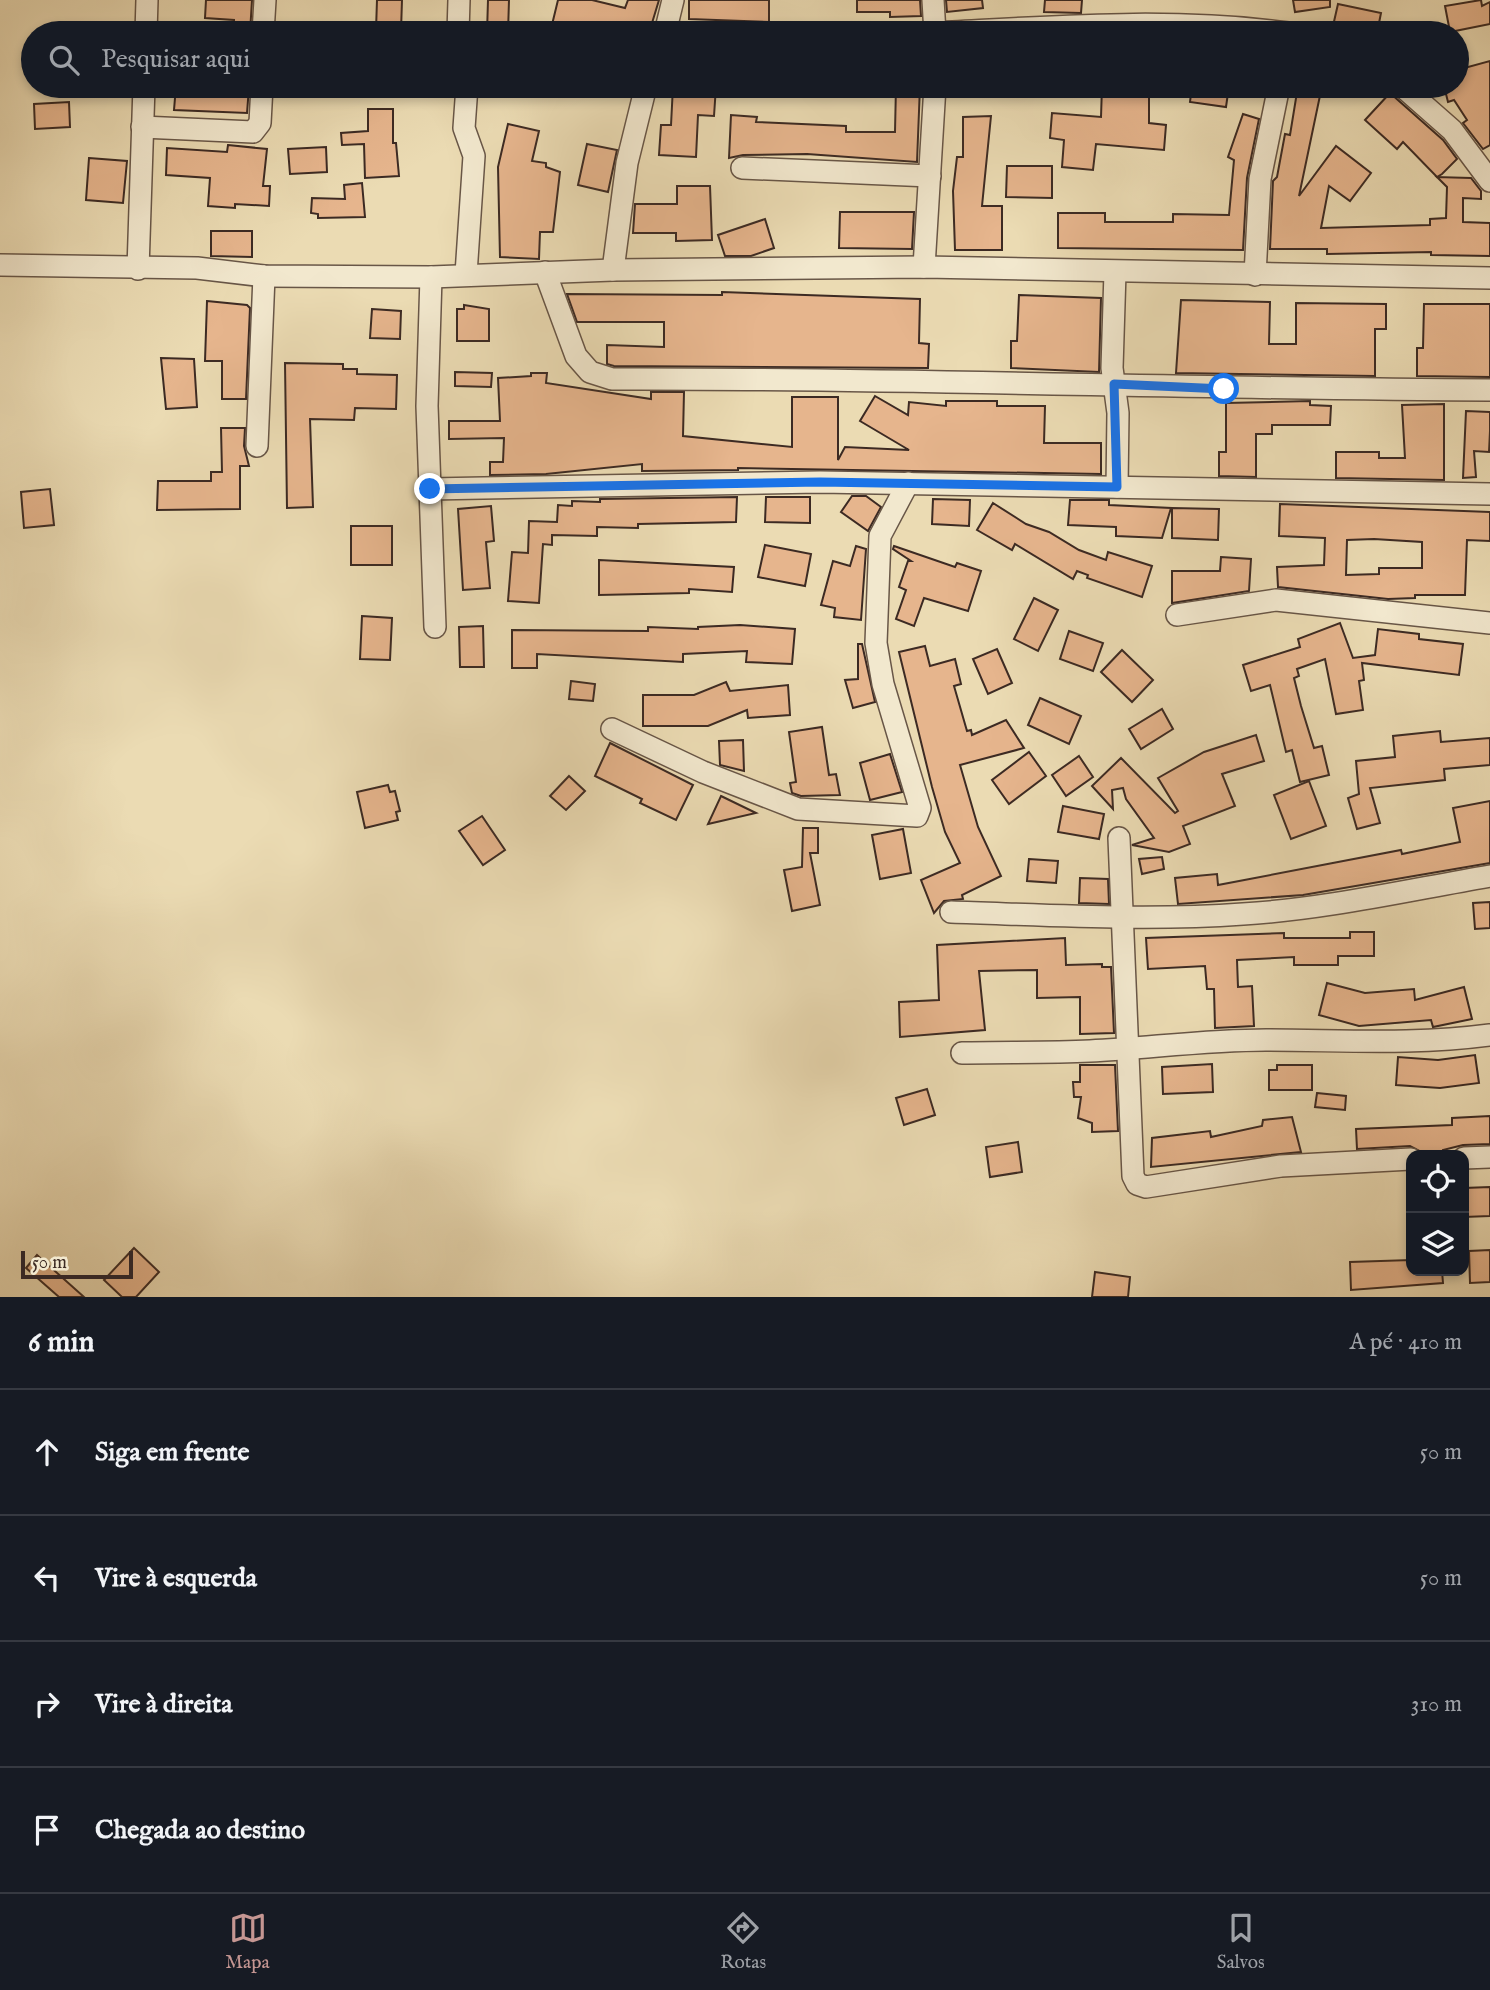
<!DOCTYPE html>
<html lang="pt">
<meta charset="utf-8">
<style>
:root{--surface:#171b24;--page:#20242c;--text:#f1f3f6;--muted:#9ea1a6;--line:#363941;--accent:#c59692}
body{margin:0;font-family:"IM FELL English",serif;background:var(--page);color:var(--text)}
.controls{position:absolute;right:21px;bottom:21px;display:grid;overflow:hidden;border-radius:14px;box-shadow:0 4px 10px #0003}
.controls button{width:63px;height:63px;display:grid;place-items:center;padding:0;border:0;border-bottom:2px solid var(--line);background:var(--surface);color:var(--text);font:35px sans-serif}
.scale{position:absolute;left:21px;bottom:18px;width:112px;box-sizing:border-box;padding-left:7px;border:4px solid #3c2a23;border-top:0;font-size:19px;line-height:24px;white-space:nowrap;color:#3c2a23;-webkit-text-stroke:5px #f2e8ce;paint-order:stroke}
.stop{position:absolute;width:21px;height:21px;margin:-16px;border:5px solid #1a73e8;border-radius:50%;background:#fff}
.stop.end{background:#1a73e8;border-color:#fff;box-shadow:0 2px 7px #0008}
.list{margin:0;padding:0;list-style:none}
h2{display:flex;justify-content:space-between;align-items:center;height:91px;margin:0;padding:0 28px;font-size:30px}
h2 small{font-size:23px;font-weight:400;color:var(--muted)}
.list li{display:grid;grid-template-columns:46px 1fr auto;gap:21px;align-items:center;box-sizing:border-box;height:126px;padding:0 28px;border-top:2px solid var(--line)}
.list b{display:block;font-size:26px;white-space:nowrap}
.list em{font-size:23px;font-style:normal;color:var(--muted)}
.icon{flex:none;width:38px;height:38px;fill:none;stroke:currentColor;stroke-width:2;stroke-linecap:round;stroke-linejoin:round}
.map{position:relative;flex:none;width:1490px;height:1297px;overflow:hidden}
.search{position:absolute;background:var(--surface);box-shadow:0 4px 10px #0003;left:21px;right:21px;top:21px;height:77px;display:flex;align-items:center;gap:18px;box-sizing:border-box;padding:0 24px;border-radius:38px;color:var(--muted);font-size:26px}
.sheet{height:595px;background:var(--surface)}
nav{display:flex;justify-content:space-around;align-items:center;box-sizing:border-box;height:98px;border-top:2px solid var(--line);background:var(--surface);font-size:19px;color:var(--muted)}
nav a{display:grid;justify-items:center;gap:4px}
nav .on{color:var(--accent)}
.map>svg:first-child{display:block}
.building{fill:#e6b58d;stroke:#3c2a23;stroke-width:2;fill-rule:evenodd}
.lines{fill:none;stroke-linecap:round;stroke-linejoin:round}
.minor-casing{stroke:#685647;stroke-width:24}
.minor{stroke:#f2e8ce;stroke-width:21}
.route{stroke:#1a73e8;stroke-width:9}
</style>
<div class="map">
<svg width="1490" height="1297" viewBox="0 0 1490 1297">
<rect width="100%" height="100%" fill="#ebdbb3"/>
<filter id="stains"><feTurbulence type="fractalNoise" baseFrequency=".00286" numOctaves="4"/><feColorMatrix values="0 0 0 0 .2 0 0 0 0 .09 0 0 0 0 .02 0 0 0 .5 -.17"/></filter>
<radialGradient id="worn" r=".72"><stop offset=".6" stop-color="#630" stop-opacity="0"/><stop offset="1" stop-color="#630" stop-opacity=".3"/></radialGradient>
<g class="building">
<path d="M206,0H252L250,33H234V20L205,18Z"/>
<path d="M377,0H402L401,31L376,30Z"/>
<path d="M488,0H509L508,33H487Z"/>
<path d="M558,0H592L625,8L628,0H659L649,33H550Z"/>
<path d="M689,0H769V22L689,19Z"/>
<path d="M857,0H920L921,16L890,17V12H857Z"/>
<path d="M946,0H982L983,8L947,12Z"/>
<path d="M1045,0H1082L1081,13L1044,12Z"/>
<path d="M1293,0H1330V7L1295,12Z"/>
<path d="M1481,0L1482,6L1490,2V24L1450,32L1445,6Z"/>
<path d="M1338,4L1381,13L1377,33L1333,26Z"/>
<path d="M1490,61V145L1483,149L1463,123L1467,120L1454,100L1448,102L1444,86H1457V70Z"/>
<path d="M176,86L249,87L247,113L174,110Z"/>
<path d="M673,86H716L714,116L698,115L696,157L659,155L661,125H671Z"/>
<path d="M896,86H920L917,162L807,154L743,155L729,158L731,115L757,117L756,122L846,126V132H895Z"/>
<path d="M1102,86H1149V123L1166,125L1164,150L1096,144L1093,170L1062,167L1064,140L1050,138L1052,113L1101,117Z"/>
<path d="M1192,86H1229L1226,107L1190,102Z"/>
<path d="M1298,86H1322L1299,196L1336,146L1371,173L1350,201L1329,186L1321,228L1430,225V219L1446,218L1447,187L1437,177L1471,178L1481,191V199L1463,198V222L1490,223V256L1431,255V252L1327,254V249H1270L1273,181L1277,177L1285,134L1290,135Z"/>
<path d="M1390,93L1443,140L1457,159L1442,174L1437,177L1403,142L1397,149L1365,120Z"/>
<path d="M69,102L70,127L35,129L34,104Z"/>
<path d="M368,109H393V143H396L399,176L365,178L364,144L342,145L341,133L368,131Z"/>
<path d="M1243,114L1259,119L1247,178L1243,250L1058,248V213H1105V222H1173V214L1229,215L1234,160L1228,157Z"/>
<path d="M991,116L982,206H1002V250H955L953,191L957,157H963V117Z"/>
<path d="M508,124L539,131L532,161L546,163V167L560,172L553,232H540L539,259L500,257L498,167Z"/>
<path d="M587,144L617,150L608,192L578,185Z"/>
<path d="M228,145L267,149L263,186H270L269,206L235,204V208L208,206L210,178L166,175L167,148L227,152Z"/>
<path d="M326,147L327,172L290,174L288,149Z"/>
<path d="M89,158L127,161L123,203L86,200Z"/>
<path d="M1007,166H1052V198L1006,197Z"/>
<path d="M362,183L365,217L318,218V214L311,213L312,198L345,199L344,185Z"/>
<path d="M677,186H710L712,240L676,241V233H633L635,204H677Z"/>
<path d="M840,212H914L912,249L839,248Z"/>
<path d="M765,219L774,248L751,256H725L718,235Z"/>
<path d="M211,231H252V257L211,256Z"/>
<path d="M722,292L920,299L919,343L929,344L928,368L614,366L607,364V345L664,347V322H577L567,294L722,295Z"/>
<path d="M1019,295L1101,298L1099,372L1011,368V341H1017Z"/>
<path d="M1181,300L1270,302L1269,344H1296V303L1386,304V329H1375V376L1176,373Z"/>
<path d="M207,301L247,305L250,308L246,399H222V361H205Z"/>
<path d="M1424,304H1490V377L1417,376V348H1423Z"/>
<path d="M464,305L489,309V341H457V309H464Z"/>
<path d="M372,309L401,311L400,339L370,338Z"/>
<path d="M161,358L194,359L197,407L166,409Z"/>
<path d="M285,363L343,364V369H357V374L397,375L396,409L355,408L354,420L310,419L313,507L287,508Z"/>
<path d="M455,372L492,373L491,387L455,386Z"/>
<path d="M531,373H547L546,383L651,399V392H684L683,436L792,447V397H838V460L845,447L909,450L860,421L875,396L908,415L909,402L946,406V401H997V406H1045L1044,443H1101V474L738,468V470L642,471V464L546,474L490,475V462H503L504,438L449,439V421H500L498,378L531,376Z"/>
<path d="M1310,401V405L1331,406L1330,425H1272V434H1256V477L1219,476V452H1226V403Z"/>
<path d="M1444,404V480L1336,478V452H1379V458H1405L1402,405Z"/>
<path d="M1466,411L1490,412V431L1489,452L1474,451L1476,477L1463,478Z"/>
<path d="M221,428H245L244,446L249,466H240V509L157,510L158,481H211V472H222Z"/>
<path d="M50,489L54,525L24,528L21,492Z"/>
<path d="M852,496H866L881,507L868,531L841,512Z"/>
<path d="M737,497L736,522L638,524V528L597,527V536L552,535V545L543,544L539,603L508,601L512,552L528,553L529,521L557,522L558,505L572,506V501L600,502V499Z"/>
<path d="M766,497H810V523L765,522Z"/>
<path d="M933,499L970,500L969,526L932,524Z"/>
<path d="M1070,500H1109V505L1171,508L1162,538L1116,536V527L1068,525Z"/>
<path d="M993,503L1026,524L1049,532L1079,550L1106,560L1108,552L1152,566L1142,597L1087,578L1088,575L1077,571L1073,579L1015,544L1012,550L977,530Z"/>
<path d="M1280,504L1490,512V541L1467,540L1465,595H1415V598L1388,599L1278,587L1277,567L1324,565L1325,538L1279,536ZM1374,539L1422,542V568H1379V574L1346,575L1347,540Z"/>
<path d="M491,506L494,541L486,542L490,588L463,590L458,509Z"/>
<path d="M1172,508L1219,509L1218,540L1172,538Z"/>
<rect x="351" y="526" width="41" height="39"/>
<path d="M765,545L811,554L805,586L758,577Z"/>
<path d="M856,546L866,549L861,620L834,617L835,608L821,605L833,561L850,566Z"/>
<path d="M894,546L955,567L957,563L981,571L968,611L924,598L914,626L896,619L906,590L899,587L908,561H911L893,549Z"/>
<path d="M1221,557L1251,559L1249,591L1172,603V571H1220Z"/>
<path d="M599,560L734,567L732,592L689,589V593L599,595Z"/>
<path d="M1034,598L1058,610L1038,651L1014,639Z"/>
<path d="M362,616L392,618L390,660L360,659Z"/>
<path d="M1340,623L1353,658L1375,655L1378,629L1419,634V639L1463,644L1459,675L1362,663L1364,680L1359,681L1363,710L1336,714L1325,659L1297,669L1299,676L1294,678L1301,706L1314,748L1322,746L1329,775L1300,782L1292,750L1286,752L1270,685L1251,691L1243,665L1300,647L1298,639Z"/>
<path d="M740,625L795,629L792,664L746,662L747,651L683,654V662L537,654V668H512V630L648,631V627L698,629V627Z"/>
<path d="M483,626L484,667H460L459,627Z"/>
<path d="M1069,631L1103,643L1093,671L1060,659Z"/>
<path d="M858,644H862L875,702L853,708L845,680L858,679Z"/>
<path d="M925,646L930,666L955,659L961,684L954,686L967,731L971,730L972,735L1006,720L1024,748L960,765L978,827L1001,876L962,895L963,899L944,901L934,913L921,880L960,863L945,832L932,787L899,652Z"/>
<path d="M997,649L1012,683L988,694L973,659Z"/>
<path d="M1122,650L1153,680L1132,702L1101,672Z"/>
<path d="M571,681L595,684L593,701L569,699Z"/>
<path d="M726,682L730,691L788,685L790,715L748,718L747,710L708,726H643V695H694Z"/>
<path d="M1040,698L1081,716L1069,744L1028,725Z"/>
<path d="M1162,709L1173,729L1141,749L1129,729Z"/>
<path d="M822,727L829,775L836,774L840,795L801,796L792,793L790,783L796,782L789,732Z"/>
<path d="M1440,731L1441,742L1490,738V765L1444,769L1445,780L1370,788L1380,823L1357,829L1348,798L1359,794L1356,761L1395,757L1393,736Z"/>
<path d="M1256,735L1264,761L1222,774L1235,806L1183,826L1190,844L1169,852L1132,845L1154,838L1126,799L1123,788L1112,790L1113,809L1092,786L1121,758L1175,813L1178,811L1158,778L1204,752Z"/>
<path d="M743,740L744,771L720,765L719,741Z"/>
<path d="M610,743L693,785L676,820L640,803L642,799L595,776Z"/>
<path d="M1029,752L1046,776L1009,804L992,780Z"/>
<path d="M890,754L902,792L870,800L860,763Z"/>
<path d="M1079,756L1093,777L1066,796L1052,775Z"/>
<path d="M569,776L585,791L566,810L550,796Z"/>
<path d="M1309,781L1326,826L1291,839L1274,795Z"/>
<path d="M388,785L390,792L395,791L400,811L396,812L398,820L365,828L357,792Z"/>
<path d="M721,796L756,813L708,824Z"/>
<path d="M1490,801V863L1303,895L1178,904L1175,878L1217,874L1218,885L1401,850L1402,854L1460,842L1453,808Z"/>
<path d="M1063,806L1104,814L1099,839L1058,832Z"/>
<path d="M482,816L505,850L483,865L459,831Z"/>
<path d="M803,828H818V853H810L820,905L792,911L784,870L802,867Z"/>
<path d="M903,829L911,873L880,879L872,835Z"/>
<path d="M1162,857L1164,869L1142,874L1139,859Z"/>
<path d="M1029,859L1058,861L1056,883L1027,881Z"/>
<path d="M1080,878L1108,879L1109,904L1079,903Z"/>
<path d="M1490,902V928L1475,929L1473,903Z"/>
<path d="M1350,932H1374V956H1338V965H1294V957L1237,960L1238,987L1252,986L1254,1026L1215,1028L1214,989H1207L1205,966L1148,969L1146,938L1284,933V938H1350Z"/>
<path d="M1065,938L1066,965L1102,964V967H1111L1114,1033L1080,1034V997L1037,998V970L979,971L985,1030L900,1037L899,1002L939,1000L937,945Z"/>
<path d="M1327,983L1365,993L1414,989L1415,1000L1464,987L1472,1019L1433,1027L1431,1020L1359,1026L1319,1015Z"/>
<path d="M1475,1055L1479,1083L1440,1088L1396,1085L1398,1057L1438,1060Z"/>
<path d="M1212,1064L1213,1092L1163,1094L1162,1067Z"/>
<path d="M1080,1065H1115L1118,1131L1092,1132V1123L1078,1118L1081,1097H1074L1073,1082H1080Z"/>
<path d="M1277,1065H1312V1090H1269V1070H1277Z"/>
<path d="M927,1089L935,1115L904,1125L896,1098Z"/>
<path d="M1317,1093L1346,1096L1345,1110L1315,1107Z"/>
<path d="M1490,1116V1144L1463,1145L1443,1150V1152L1423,1153L1410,1146L1357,1149L1356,1129L1452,1125V1118Z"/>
<path d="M1292,1117L1301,1152L1151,1167L1152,1138L1210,1131L1211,1137L1262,1126L1263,1120Z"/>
<path d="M1018,1142L1022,1172L990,1177L986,1147Z"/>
<path d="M1490,1187V1216L1464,1217V1188Z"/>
<path d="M134,1248L159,1272L136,1297H122L104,1280Z"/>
<path d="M1490,1250V1282L1470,1283L1469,1251Z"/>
<path d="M37,1255L84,1297H59L26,1268Z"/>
<path d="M1411,1260V1271H1442L1443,1283L1351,1290L1350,1262Z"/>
<path d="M1095,1272L1130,1277L1128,1297H1092Z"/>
</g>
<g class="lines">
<defs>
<g id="minor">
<path d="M933,0L935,33"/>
<path d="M146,33L147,0"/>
<path d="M263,33L265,0"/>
<path d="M458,33L459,0"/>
<path d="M665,33L673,0"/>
<path d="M933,33C1051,27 1170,17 1288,33"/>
<path d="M1402,86L1452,130L1490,181"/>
<path d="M142,127L253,132L260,123L262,86"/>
<path d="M742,168L930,176"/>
<path d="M0,265L197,268L264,276L431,277L613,270L924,267L1490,278"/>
<path d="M924,267L935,86"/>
<path d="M138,269L144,86"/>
<path d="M613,270L627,163L646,86"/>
<path d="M545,272L576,356L590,372L612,379C905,378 1197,389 1490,390"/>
<path d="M1115,272L1112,368L1118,413L1117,487"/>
<path d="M466,274L474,156L464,128L467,86"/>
<path d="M1255,275L1260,179L1279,86"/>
<path d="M431,277L427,406L435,627"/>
<path d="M257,446L264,276"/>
<path d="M430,489L820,482L1490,494"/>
<path d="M1177,615L1276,600L1490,623"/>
<path d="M612,729L703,772L798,809L917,816L920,808L883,684L876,643L880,536L908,483"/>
<path d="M1119,838L1133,1176L1137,1184L1146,1187L1281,1166L1411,1159"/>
<path d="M951,912C1048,915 1146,921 1243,914C1326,909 1408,890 1490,876"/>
<path d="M962,1053C1005,1052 1048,1053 1090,1051C1149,1048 1207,1040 1266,1040C1341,1040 1415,1045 1490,1035"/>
<path d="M1464,1158L1490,1157"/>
</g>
</defs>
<use href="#minor" class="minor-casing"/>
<use href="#minor" class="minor"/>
</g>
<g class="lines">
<path class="route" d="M430,489L820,482L1117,487L1114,384L1224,389"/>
</g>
<rect width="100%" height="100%" filter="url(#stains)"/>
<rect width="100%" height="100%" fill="url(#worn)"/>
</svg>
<div class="controls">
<button><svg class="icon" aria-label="locate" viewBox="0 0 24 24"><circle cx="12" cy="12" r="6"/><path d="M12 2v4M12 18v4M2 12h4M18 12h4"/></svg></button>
<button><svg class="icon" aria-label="layers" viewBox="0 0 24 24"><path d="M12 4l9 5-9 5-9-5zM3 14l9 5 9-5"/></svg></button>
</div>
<div class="scale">50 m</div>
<div class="stop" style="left:1224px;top:389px"></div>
<div class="stop end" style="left:430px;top:489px"></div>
<div class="search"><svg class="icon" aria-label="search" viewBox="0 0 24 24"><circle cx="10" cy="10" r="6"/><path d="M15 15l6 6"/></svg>Pesquisar aqui</div>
</div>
<section class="sheet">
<h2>6 min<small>A pé · 410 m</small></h2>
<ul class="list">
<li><svg class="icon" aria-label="ahead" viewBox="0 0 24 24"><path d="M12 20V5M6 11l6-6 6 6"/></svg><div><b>Siga em frente</b></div><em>50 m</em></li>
<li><svg class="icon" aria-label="left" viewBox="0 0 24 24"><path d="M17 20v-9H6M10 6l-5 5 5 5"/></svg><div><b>Vire à esquerda</b></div><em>50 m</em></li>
<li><svg class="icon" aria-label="right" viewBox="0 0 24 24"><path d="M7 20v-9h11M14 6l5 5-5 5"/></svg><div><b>Vire à direita</b></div><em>310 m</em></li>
<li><svg class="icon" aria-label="arrive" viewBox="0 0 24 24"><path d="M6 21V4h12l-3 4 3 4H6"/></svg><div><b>Chegada ao destino</b></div></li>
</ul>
</section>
<nav>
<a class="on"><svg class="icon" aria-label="map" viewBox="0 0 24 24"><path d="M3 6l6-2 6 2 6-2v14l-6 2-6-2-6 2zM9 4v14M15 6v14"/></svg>Mapa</a>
<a><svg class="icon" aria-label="directions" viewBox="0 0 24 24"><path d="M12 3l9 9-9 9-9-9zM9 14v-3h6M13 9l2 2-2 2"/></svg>Rotas</a>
<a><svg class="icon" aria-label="saved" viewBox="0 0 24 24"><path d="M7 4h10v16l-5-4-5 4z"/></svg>Salvos</a>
</nav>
